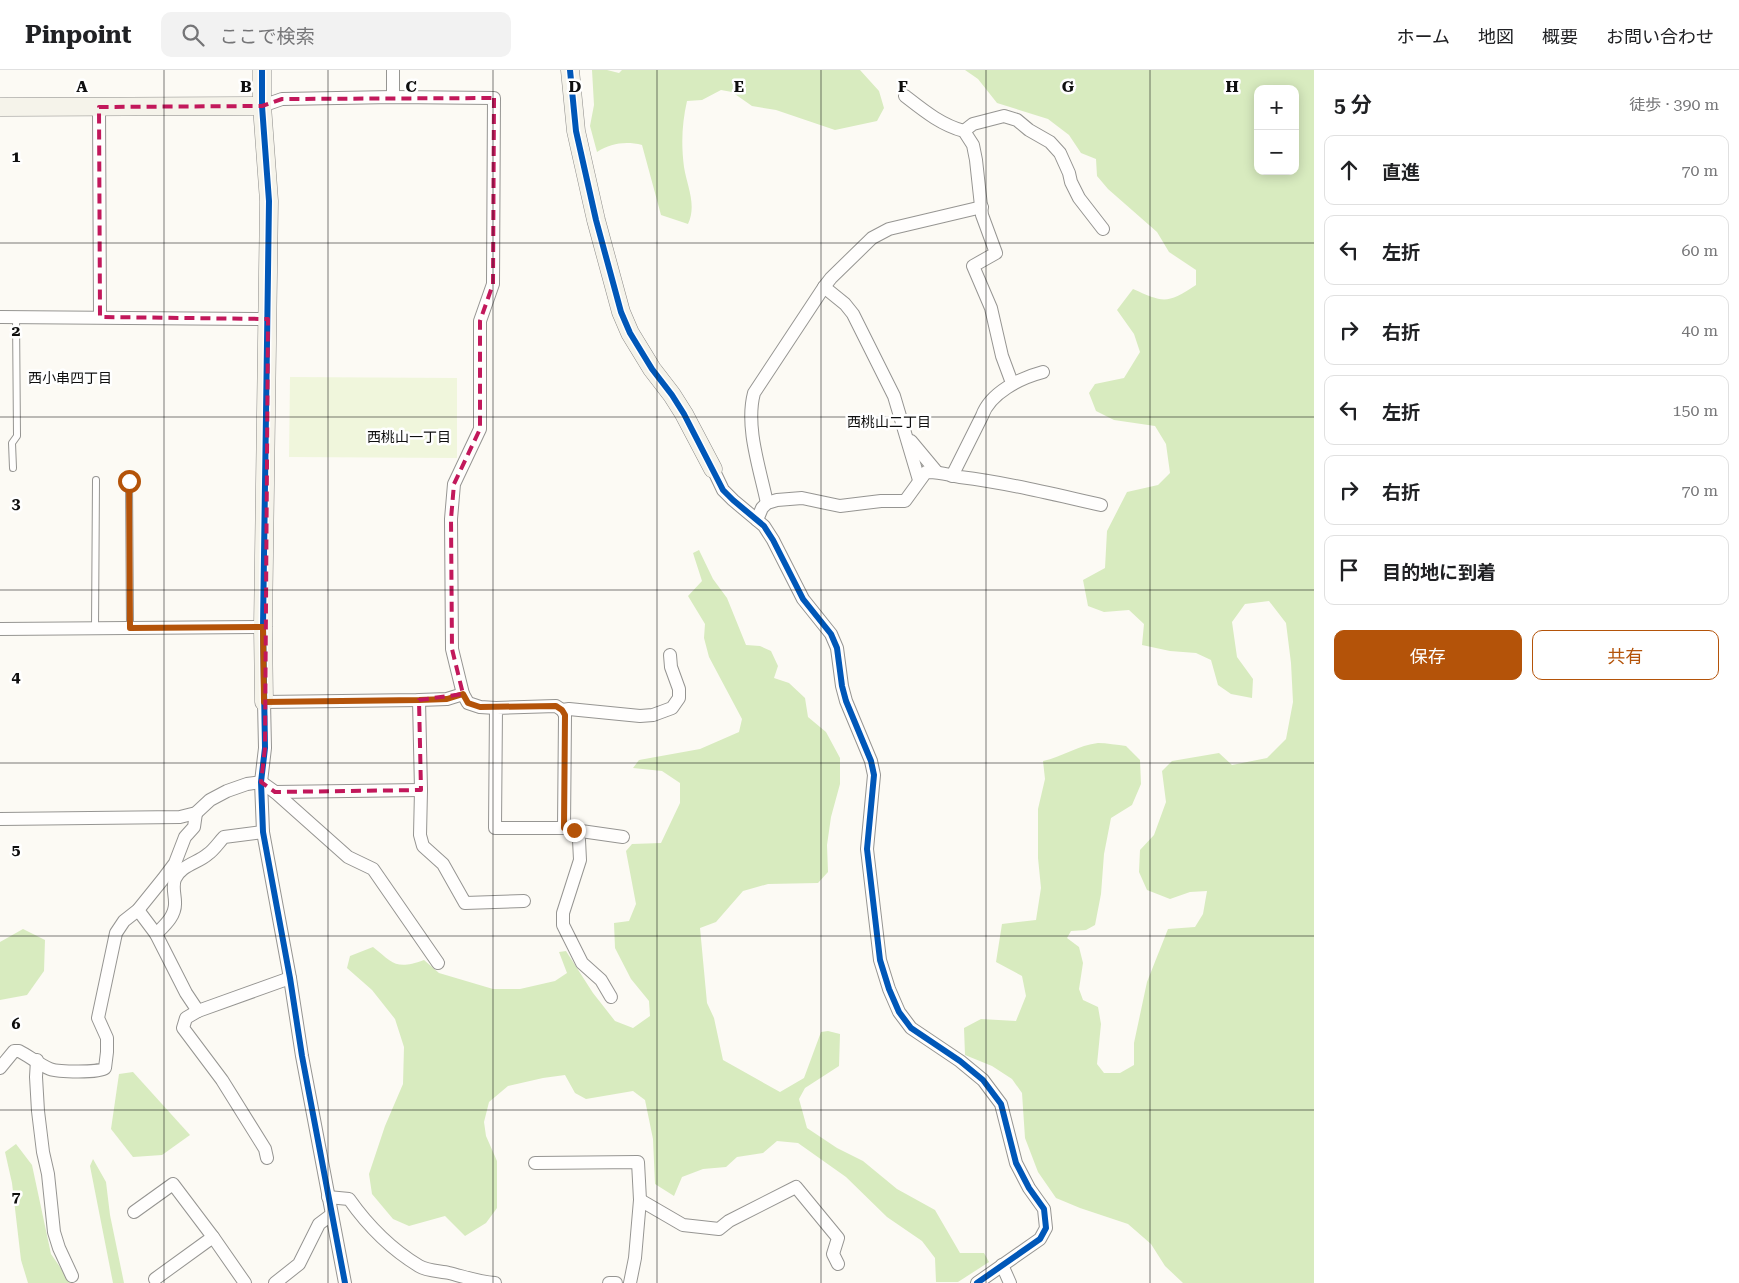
<!DOCTYPE html>
<html lang="ja">
<meta charset="utf-8">
<style>
:root{--surface:#fff;--page:#f2f2f2;--text:#202124;--muted:#757577;--line:#e0e0e0;--accent:#b45309}
body{margin:0;font-family:"Roboto Serif","Noto Sans JP",serif;background:var(--page);color:var(--text)}
.controls{position:absolute;right:15px;top:15px;display:grid;overflow:hidden;border-radius:10px;box-shadow:0 2px 12px #0003}
.controls button{width:45px;height:45px;display:grid;place-items:center;padding:0;border:0;border-bottom:1px solid var(--line);background:var(--surface);color:var(--text);font:25px sans-serif}
.stop{position:absolute;width:15px;height:15px;margin:-11px;border:4px solid #b45309;border-radius:50%;background:#fff}
.stop.end{background:#b45309;border-color:#fff;box-shadow:0 1px 5px #0008}
.list{margin:0;padding:0;list-style:none}
h2{display:flex;justify-content:space-between;align-items:center;height:65px;margin:0;padding:0 20px;font-size:21px}
h2 small{font-size:16px;font-weight:400;color:var(--muted)}
.list li{display:grid;grid-template-columns:32px 1fr auto;gap:15px;align-items:center;box-sizing:border-box;height:70px;margin:0 10px 10px;padding:0 10px;border:1px solid var(--line);border-radius:10px}
.list b{display:block;font-size:19px;white-space:nowrap}
.list em{font-size:16px;font-style:normal;color:var(--muted)}
.actions{display:flex;gap:10px;padding:15px 20px}
.actions a{flex:1;padding:11px 0;border:1px solid var(--accent);border-radius:10px;text-align:center;font-size:18px;color:var(--accent)}
.actions .main{background:var(--accent);color:#fff}
.icon{flex:none;width:28px;height:28px;fill:none;stroke:currentColor;stroke-width:2;stroke-linecap:round;stroke-linejoin:round}
.map{position:relative;flex:none;width:1314px;height:1213px;overflow:hidden}
header{display:flex;align-items:center;gap:30px;box-sizing:border-box;height:70px;padding:0 25px;background:var(--surface);border-bottom:1px solid var(--line)}
header strong{font-size:24px}
nav{display:flex;gap:28px;margin-inline-start:auto;font-size:18px}
.search{width:350px;height:45px;background:var(--page);display:flex;align-items:center;gap:12px;box-sizing:border-box;padding:0 18px;border-radius:10px;color:var(--muted);font-size:19px}
main{display:flex}
aside{flex:1;background:var(--surface)}
.map>svg:first-child{display:block}
.forest{fill:#d8ebbf;fill-rule:evenodd}
.pitch{fill:#f0f6dc}
.lines{fill:none;stroke-linecap:round;stroke-linejoin:round}
.lane-casing{stroke:#969592;stroke-width:8}
.street-casing{stroke:#969592;stroke-width:14}
.secondary-casing{stroke:#8c8b89;stroke-width:19}
.lane{stroke:#fffefd;stroke-width:6}
.street{stroke:#fffefd;stroke-width:12}
.secondary{stroke:#f5f3ea;stroke-width:18}
.cycleway-casing{stroke:#fff;stroke-width:9}
.cycleway{stroke:#0057b8;stroke-width:6}
.route{stroke:#b45309;stroke-width:6}
.marked{fill:none;stroke:#c2185b;stroke-width:4;stroke-dasharray:10 6;stroke-linejoin:round}
.grid{fill:none;stroke:#0f0f0f;stroke-width:1;stroke-opacity:0.55}
.labels{text-anchor:middle;stroke-width:5;stroke-linejoin:round;paint-order:stroke}
.neighbourhood-label{font-size:14px;fill:#0f0f0f;stroke:#fff}
.grid-label{font-size:16px;text-anchor:middle;font-weight:bold;fill:#0f0f0f;stroke:#fff;stroke-width:5;stroke-linejoin:round;paint-order:stroke}
</style>
<header>
<strong>Pinpoint</strong>
<div class="search"><svg class="icon" aria-label="search" viewBox="0 0 24 24"><circle cx="10" cy="10" r="6"/><path d="M15 15l6 6"/></svg>ここで検索</div>
<nav><a>ホーム</a><a>地図</a><a>概要</a><a>お問い合わせ</a></nav>
</header>
<main>
<div class="map">
<svg width="1314" height="1213" viewBox="0 0 1314 1213">
<rect width="100%" height="100%" fill="#fcfaf4"/>
<g class="forest">
<path d="M592,0H607L619,3L622,0H860L879,21L884,38L877,51L835,60L776,40L752,36L732,22L721,20L702,30L687,31C682,53 681,74 684,97C687,116 697,135 688,154L661,145L642,75C626,71 611,73 597,82L590,56L594,35Z"/>
<path d="M965,0H1314V1213H1183L1165,1196L1151,1174L1128,1154L1080,1138L1056,1128L1038,1102L1025,1068L1022,1023L1012,1009L992,996L965,985L964,958L981,949L1016,951L1026,926L1022,906L996,892L1002,854L1036,850L1041,818L1038,788V739L1045,709L1043,691C1062,687 1079,675 1098,673C1107,673 1117,675 1126,676L1140,690L1141,714L1132,735L1111,748L1104,784L1101,824L1095,855L1086,860L1071,861L1067,868L1079,877L1083,893L1079,919L1083,930L1098,937L1101,954L1097,994L1104,1003H1120L1134,995V973L1147,912L1168,859L1195,857L1203,844L1207,821L1190,822L1170,829L1147,820L1139,802L1140,780L1154,765L1166,732L1162,701L1172,691L1219,683L1232,695L1267,688L1286,669L1293,632L1291,593L1286,553L1269,531L1245,534L1232,552L1237,587L1253,609L1252,628L1231,624L1218,615L1211,590L1196,583L1170,581L1142,575L1144,554L1129,540L1104,542L1088,536L1083,510L1105,498L1107,461L1127,422L1158,415L1170,403L1166,374L1155,356L1114,350L1096,341L1089,323L1095,314L1124,308L1140,282L1134,264L1117,240L1133,219C1164,233 1167,234 1196,215V200L1169,182L1157,162L1108,119L1097,106L1096,89L1081,83L1069,65L1048,49L997,33L978,9ZM1258,19H1295V101H1258Z"/>
<path d="M699,480L713,509L727,528L746,575L760,576L771,581L778,596L774,608L789,613L805,628L808,647L826,662L840,688V714L831,747L827,775L828,802L818,813L768,814L743,821L716,852L700,858L707,933L714,948L723,990L780,1022L804,1008L821,962L828,961L840,964L839,996L805,1018L799,1029L807,1058L837,1078L863,1091L897,1119L935,1140L960,1183H984L989,1192L958,1212H936L935,1188L922,1171L887,1147L846,1107L798,1073L777,1071L763,1083L737,1087L726,1097L703,1099L682,1107L674,1126L655,1114L653,1069L645,1030L633,1021L586,1029L575,1023L565,1005L543,1008L508,1016L489,1032L484,1052L486,1066L497,1091V1138L486,1153L465,1166L445,1146L409,1156L393,1149L372,1124L369,1104L385,1056L403,1014L404,977L395,949L372,920L347,898L350,886L373,877C394,894 396,900 424,890L439,903L493,919H520L555,911L567,903L559,882L566,881L593,923L615,951L633,958L650,946L649,931L631,909L615,878L614,853L629,851L636,834L626,781L632,774L661,773L680,733V713L662,701L633,698L639,690L700,679L739,662L742,649L709,587L704,568L705,554L688,526L702,511L693,483Z"/>
<path d="M23,859L45,870L44,901L27,925L0,930V872Z"/>
<path d="M133,1002L190,1065L162,1085L133,1087L111,1059L119,1004Z"/>
<path d="M16,1074L32,1095L51,1184L71,1213H28L21,1190L12,1113L5,1082Z"/>
<path d="M93,1089L106,1112L110,1145L124,1213H113L90,1096Z"/>
</g>
<path class="pitch" d="M290,307L457,308V388L289,387Z"/>
<g class="lines">
<defs>
<g id="lane">
<path d="M13,398L12,373L17,366L16,247"/>
<path d="M129,411L130,558"/>
<path d="M95,558L96,410"/>
</g>
<g id="street">
<path d="M393,0V27"/>
<path d="M905,26C923,40 941,55 964,61L973,75L976,90L982,145L996,183L973,196L991,238L1002,286L1012,313"/>
<path d="M262,36L282,29L393,27L494,28L493,214L480,251V359L454,414L451,449L452,579L463,624"/>
<path d="M99,37L100,247"/>
<path d="M964,61L973,54L1004,46L1017,50L1029,60L1050,72L1060,83L1069,103L1071,112L1079,128L1103,159"/>
<path d="M824,217L845,234L853,244L894,326L919,410"/>
<path d="M0,247L268,249"/>
<path d="M911,371L936,401"/>
<path d="M713,399L723,420L733,430L764,456L773,470L803,529L831,564L837,578L842,616L846,631L871,691L874,705L867,779L880,890L889,919L899,942L911,958L960,991L983,1010L1001,1034L1016,1093L1029,1118L1044,1139L1046,1158L1040,1169L977,1213"/>
<path d="M952,406L982,346C990,323 1020,308 1043,302"/>
<path d="M767,433C760,399 745,357 754,323L824,217L831,208L872,168L889,159L982,137"/>
<path d="M757,450L762,438L767,433L777,430L802,428L840,436L881,431H905L926,402C938,401 948,405 960,407C1008,413 1054,424 1101,435"/>
<path d="M0,559L263,557"/>
<path d="M419,630L421,720L420,765L423,776L443,794L465,833L524,831"/>
<path d="M556,636L562,640L565,645L564,758H495L496,638Z"/>
<path d="M562,640L569,639L640,646L653,645L672,638L679,628V619L671,597L670,585"/>
<path d="M275,722L348,787L373,799L438,893"/>
<path d="M0,749L180,747L196,743L210,730L227,721L247,714L261,712L275,722L421,720"/>
<path d="M567,759L623,767"/>
<path d="M573,760L579,770L580,790L563,843V855L582,893L601,910L611,927"/>
<path d="M138,840L156,864L186,923L198,941L290,908"/>
<path d="M156,864C164,856 176,846 175,832C175,825 172,816 175,809C181,795 198,793 208,784C214,780 219,772 224,767L263,762"/>
<path d="M198,941L186,948L183,958L222,1010L265,1079L267,1088"/>
<path d="M37,990L36,1007L38,1041L43,1082L48,1104L54,1162L59,1178L72,1206"/>
<path d="M0,998L14,981H19C29,986 40,995 50,999C58,1002 99,1003 105,998L107,982V968L98,948L116,863L124,851L138,840L163,809L175,793L185,767L194,757L196,743"/>
<path d="M535,1093L638,1092L640,1130L635,1188L630,1213"/>
<path d="M328,1127L349,1129C368,1156 391,1179 419,1196C427,1201 440,1201 449,1203C465,1207 479,1212 495,1213"/>
<path d="M640,1130L683,1155L719,1159L729,1151L796,1117L838,1168L833,1184L838,1194"/>
<path d="M134,1142L173,1114L213,1167"/>
<path d="M1002,1195L1010,1213"/>
<path d="M155,1209L213,1167L245,1213"/>
<path d="M275,1213L299,1194L319,1154L331,1145"/>
<path d="M345,1213L302,986L290,908L263,762L261,712L265,678L264,632L419,630L447,629L463,624L468,633L480,637L496,638"/>
<path d="M609,1213H616"/>
</g>
<g id="secondary">
<path d="M262,0V36L269,131L263,557L264,632"/>
<path d="M570,0L576,61L596,150L621,242L630,263L652,299L672,325L684,344L713,399"/>
<path d="M0,37L262,36"/>
</g>
</defs>
<use href="#lane" class="lane-casing"/>
<use href="#street" class="street-casing"/>
<use href="#secondary" class="secondary-casing"/>
<use href="#lane" class="lane"/>
<use href="#street" class="street"/>
<use href="#secondary" class="secondary"/>
<defs>
<g id="cycleway">
<path d="M262,0V36L269,131L263,557L265,678L261,712L263,762L290,908L302,986L345,1213"/>
<path d="M570,0L576,61L596,150L621,242L630,263L652,299L672,325L684,344L723,420L733,430L764,456L773,470L803,529L831,564L837,578L842,616L846,631L871,691L874,705L867,779L880,890L889,919L899,942L911,958L960,991L983,1010L1001,1034L1016,1093L1029,1118L1044,1139L1046,1158L1040,1169L977,1213"/>
</g>
</defs>
<use href="#cycleway" class="cycleway-casing"/>
<use href="#cycleway" class="cycleway"/>
</g>
<g class="lines">
<path class="route" d="M129,411L130,558L263,557L264,632L419,630L447,629L463,624L468,633L480,637L556,636L562,640L565,645L564,758L574,760"/>
</g>
<path class="marked" d="M494,28L493,214L480,251V359L454,414L451,449L452,579L463,624L419,630L421,720L275,722L261,712L265,678L268,249L100,247L99,37L262,36L282,29Z"/>
<path class="grid" d="M164,0V1213M328,0V1213M493,0V1213M657,0V1213M821,0V1213M986,0V1213M1150,0V1213M0,173H1314M0,347H1314M0,520H1314M0,693H1314M0,866H1314M0,1040H1314"/>
<g class="labels">
<g class="neighbourhood-label">
<text x="70" y="313">西小串四丁目</text>
<text x="889" y="357">西桃山二丁目</text>
<text x="409" y="372">西桃山一丁目</text>
</g>
</g>
<g class="grid-label">
<text x="82" y="22">A</text>
<text x="246" y="22">B</text>
<text x="411" y="22">C</text>
<text x="575" y="22">D</text>
<text x="739" y="22">E</text>
<text x="903" y="22">F</text>
<text x="1068" y="22">G</text>
<text x="1232" y="22">H</text>
<text x="16" y="92">1</text>
<text x="16" y="266">2</text>
<text x="16" y="439">3</text>
<text x="16" y="612">4</text>
<text x="16" y="785">5</text>
<text x="16" y="959">6</text>
<text x="16" y="1132">7</text>
</g>
</svg>
<div class="controls">
<button>+</button>
<button>−</button>
</div>
<div class="stop" style="left:129px;top:411px"></div>
<div class="stop end" style="left:574px;top:760px"></div>
</div>
<aside>
<h2>5 分<small>徒歩 · 390 m</small></h2>
<ul class="list">
<li><svg class="icon" aria-label="ahead" viewBox="0 0 24 24"><path d="M12 20V5M6 11l6-6 6 6"/></svg><div><b>直進</b></div><em>70 m</em></li>
<li><svg class="icon" aria-label="left" viewBox="0 0 24 24"><path d="M17 20v-9H6M10 6l-5 5 5 5"/></svg><div><b>左折</b></div><em>60 m</em></li>
<li><svg class="icon" aria-label="right" viewBox="0 0 24 24"><path d="M7 20v-9h11M14 6l5 5-5 5"/></svg><div><b>右折</b></div><em>40 m</em></li>
<li><svg class="icon" aria-label="left" viewBox="0 0 24 24"><path d="M17 20v-9H6M10 6l-5 5 5 5"/></svg><div><b>左折</b></div><em>150 m</em></li>
<li><svg class="icon" aria-label="right" viewBox="0 0 24 24"><path d="M7 20v-9h11M14 6l5 5-5 5"/></svg><div><b>右折</b></div><em>70 m</em></li>
<li><svg class="icon" aria-label="arrive" viewBox="0 0 24 24"><path d="M6 21V4h12l-3 4 3 4H6"/></svg><div><b>目的地に到着</b></div></li>
</ul>
<div class="actions"><a class="main">保存</a><a>共有</a></div>
</aside>
</main>
